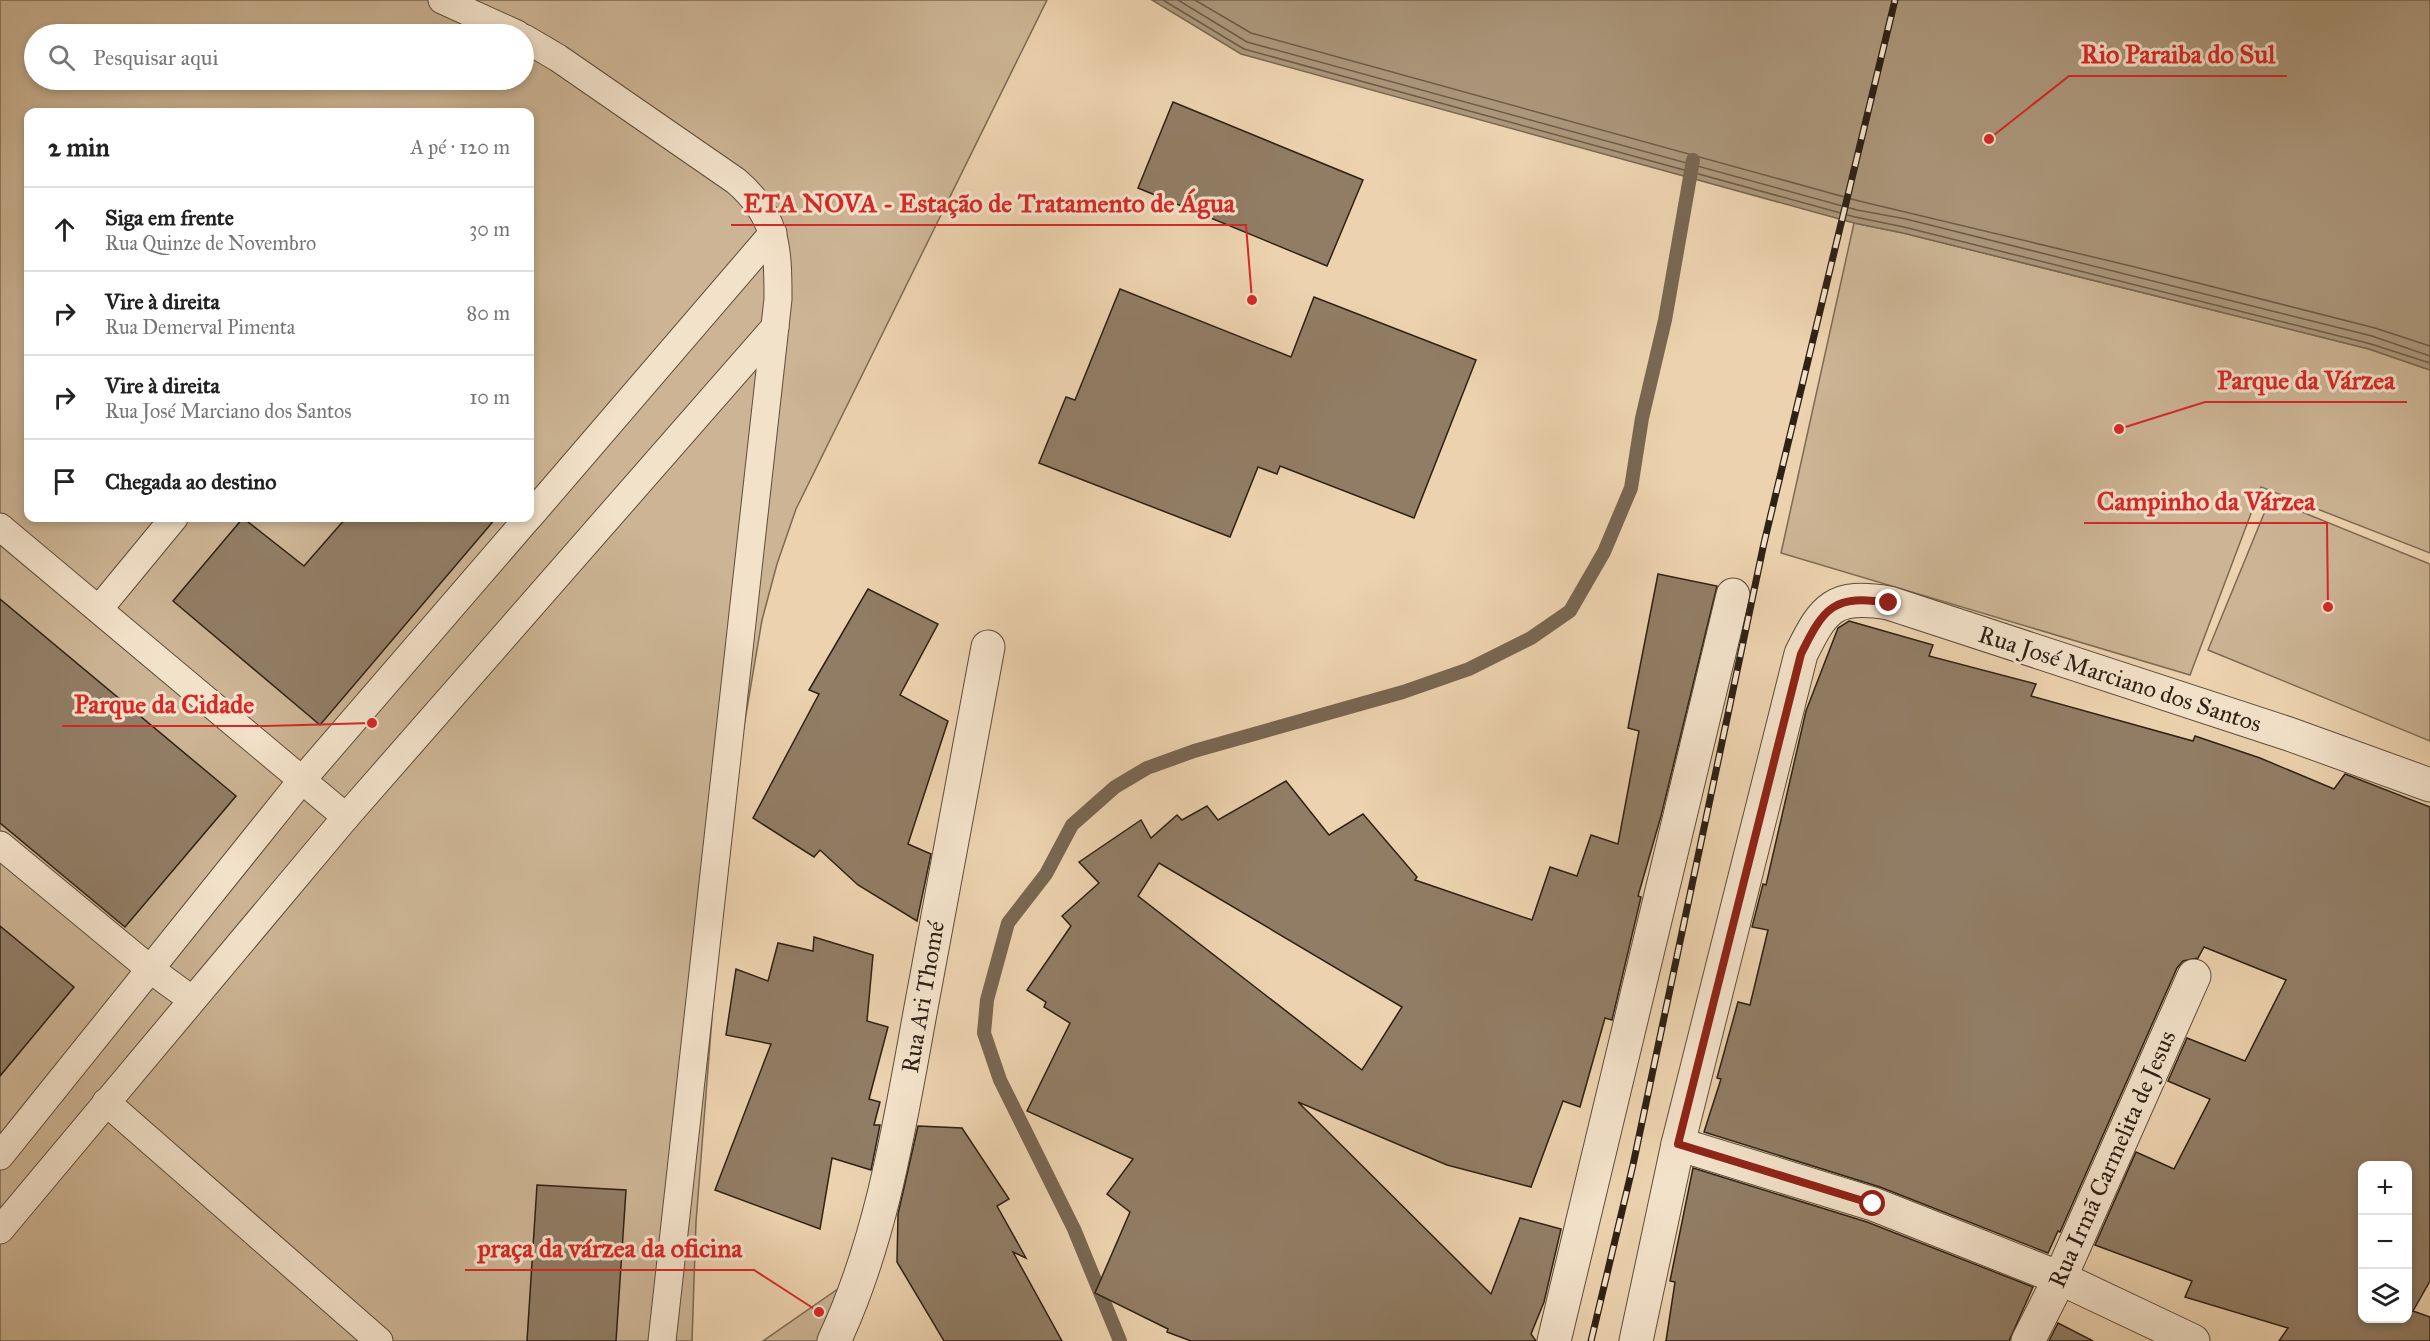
<!DOCTYPE html>
<html lang="pt">
<meta charset="utf-8">
<style>
:root{--surface:#fff;--page:#f2f2f2;--text:#222;--muted:#767676;--line:#e0e0e0}
body{margin:0;font-family:"IM FELL Great Primer",serif;background:var(--page);color:var(--text)}
.controls{position:absolute;right:18px;bottom:18px;display:grid;overflow:hidden;border-radius:12px;box-shadow:0 3px 9px #0003}
.controls button{width:54px;height:54px;display:grid;place-items:center;padding:0;border:0;border-bottom:2px solid var(--line);background:var(--surface);color:var(--text);font:30px sans-serif}
.stop{position:absolute;width:18px;height:18px;margin:-14px;border:4px solid #8f2418;border-radius:50%;background:#fff}
.stop.end{background:#8f2418;border-color:#fff;box-shadow:0 2px 6px #0008}
.list{margin:0;padding:0;list-style:none}
h2{display:flex;justify-content:space-between;align-items:center;height:78px;margin:0;padding:0 24px;font-size:26px}
h2 small{font-size:20px;font-weight:400;color:var(--muted)}
.list li{display:grid;grid-template-columns:39px 1fr auto;gap:18px;align-items:center;box-sizing:border-box;height:84px;padding:0 24px;border-top:2px solid var(--line)}
.list b{display:block;font-size:22px;white-space:nowrap}
.list p{margin:0;font-size:20px;white-space:nowrap;color:var(--muted)}
.list em{font-size:20px;font-style:normal;color:var(--muted)}
.icon{flex:none;width:33px;height:33px;fill:none;stroke:currentColor;stroke-width:2;stroke-linecap:round;stroke-linejoin:round}
.map{position:relative;flex:none;width:2430px;height:1341px;overflow:hidden}
.search{position:absolute;background:var(--surface);box-shadow:0 3px 9px #0003;left:24px;top:24px;width:510px;height:66px;display:flex;align-items:center;gap:15px;box-sizing:border-box;padding:0 21px;border-radius:33px;color:var(--muted);font-size:22px}
.panel{position:absolute;background:var(--surface);box-shadow:0 3px 9px #0003;left:24px;top:108px;width:510px;height:414px;border-radius:12px}
.map>svg:first-child{display:block}
.green{fill:#ccb494;stroke:#7d6a54;stroke-width:1.5;fill-rule:evenodd}
.water{fill:#ab967a;stroke:#796752;stroke-width:1.5}
.lines{fill:none;stroke-linecap:round;stroke-linejoin:round}
.shore{stroke:#6c5c48;stroke-width:1.5}
.stream{stroke:#796752;stroke-width:14}
.building{fill:#917d65;stroke:#2e2115;stroke-width:1.5;fill-rule:evenodd}
.lane-casing{stroke:#5e4d3b;stroke-width:29}
.street-casing{stroke:#5e4d3b;stroke-width:35}
.lane{stroke:#f3e2ca;stroke-width:27}
.street{stroke:#f3e2ca;stroke-width:33}
.rail-casing{stroke:#2e2115;stroke-width:7}
.rail{stroke:#f3e2ca;stroke-width:4.5;stroke-dasharray:14;stroke-linecap:butt}
.route{stroke:#8f2418;stroke-width:8}
.labels{text-anchor:middle;stroke-width:6;stroke-linejoin:round;paint-order:stroke}
.street-label{font-size:24px;fill:#2e2115;stroke:#f3e2ca}
.leader{fill:none;stroke:#d62828;stroke-width:2}
.callout-dot{fill:#d62828;stroke:#f3e2ca;stroke-width:2}
.callout-label{font-size:26px;text-anchor:middle;font-weight:bold;fill:#d62828;stroke:#f3e2ca;stroke-width:6;stroke-linejoin:round;paint-order:stroke}
</style>
<div class="map">
<svg width="2430" height="1341" viewBox="0 0 2430 1341">
<rect width="100%" height="100%" fill="#ecd2ae"/>
<filter id="stains"><feTurbulence type="fractalNoise" baseFrequency=".00333" numOctaves="4"/><feColorMatrix values="0 0 0 0 .2 0 0 0 0 .09 0 0 0 0 .02 0 0 0 .5 -.17"/></filter>
<radialGradient id="worn" r=".72"><stop offset=".6" stop-color="#630" stop-opacity="0"/><stop offset="1" stop-color="#630" stop-opacity=".3"/></radialGradient>
<g class="green">
<path d="M0,0H1047L796,509L777,564L762,620L727,826L696,1222L692,1341H0ZM34,34H524V80H34ZM28,112H530V518H28Z"/>
<path d="M1854,223L1903,233L2369,349L2430,370V553L2261,487L2190,675L1781,553Z"/>
<path d="M2270,499L2430,564V741L2208,650Z"/>
<path d="M845,1284L822,1341H763Z"/>
</g>
<path class="water" d="M1152,0H2430V370L2369,349L1903,233L1854,223L1241,54Z"/>
<g class="lines">
<g class="shore">
<path d="M1163,0L1244,49L1855,217L1904,227L2371,344L2430,363"/>
<path d="M1178,0L1247,42L1857,210L1906,219L2372,336L2430,356"/>
<path d="M1195,0L1251,33L1859,201L2135,267L2375,328L2430,346"/>
</g>
<path class="stream" d="M1120,1341L1074,1229L1000,1080L984,1033L987,1000L1008,923L1046,874L1072,825L1115,787L1147,768L1194,751L1403,692L1469,669L1531,638L1570,611L1604,552L1631,488L1642,418L1665,320L1693,160"/>
</g>
<g class="building">
<path d="M1173,102L1363,180L1327,266L1138,188Z"/>
<path d="M1120,289L1291,357L1314,297L1476,360L1414,518L1280,466L1277,474L1258,467L1230,537L1039,463L1066,397L1075,400Z"/>
<path d="M243,518L304,566L346,518H496L320,725L173,601Z"/>
<path d="M1658,574L1717,586L1661,816L1638,896L1641,897L1612,1020L1605,1018L1580,1107L1563,1101L1531,1187L1447,1165L1298,1102L1491,1294L1520,1218L1561,1229L1544,1302L1531,1334L1536,1341H1191L1167,1332L1168,1329L1095,1293L1130,1212L1107,1194L1133,1159L1027,1111L1070,1023L1044,1007L1046,1002L1027,990L1071,926L1062,916L1099,883L1079,862L1141,820L1151,838L1177,815L1182,820L1207,806L1218,820L1286,781L1329,835L1363,814L1417,877L1415,880L1532,920L1550,867L1577,876L1591,835L1618,844L1639,731L1628,728ZM1159,863L1402,1007L1362,1070L1138,896Z"/>
<path d="M868,589L938,624L900,695L948,721L908,844L931,854L917,921L858,885L820,850L814,857L753,818L819,694L809,690Z"/>
<path d="M0,599L236,796L125,927L0,823Z"/>
<path d="M1849,621L1933,645L1929,656L2036,684L2031,696L2193,741L2195,736L2260,758L2334,789L2345,774L2430,807V1281L2413,1311L2430,1317V1341H2279L2288,1328L2185,1297L2192,1281L2095,1245L2136,1152L2174,1169L2210,1099L2168,1081L2187,1038L2245,1061L2286,980L2204,947L2198,958L2183,961L2177,968L2060,1232L2058,1231L2048,1253L1880,1187L1704,1132L1721,1079L1717,1078L1738,1002L1750,1005L1768,930L1752,927L1763,884L1766,885L1806,711L1838,628ZM2362,1166H2408V1318H2362Z"/>
<path d="M0,926L74,987L0,1076Z"/>
<path d="M814,937L873,955L867,1021L888,1027L869,1099L880,1102L874,1125H880L871,1170L832,1158L820,1229L715,1190L771,1044L726,1035L736,969L768,981L778,943L813,951Z"/>
<path d="M918,1126L962,1128L1009,1199L997,1206L1026,1258L1013,1252L1062,1341H944L897,1262L898,1214Z"/>
<path d="M1693,1168L1867,1222L2033,1287L2009,1341H1666L1675,1282L1670,1281Z"/>
<path d="M537,1185L626,1190L616,1341H527Z"/>
<path d="M2058,1323L2093,1341H2049Z"/>
</g>
<g class="lines">
<defs>
<g id="lane">
<path d="M442,0L517,34"/>
<path d="M524,38L558,58L736,181C777,216 778,248 778,299L662,1341"/>
<path d="M530,516L773,233"/>
<path d="M0,527L346,817"/>
<path d="M99,609L174,518"/>
<path d="M0,845L150,969L191,999"/>
<path d="M106,1102L379,1341"/>
<path d="M0,1156L302,780L528,518"/>
<path d="M0,1230L346,817L775,327"/>
</g>
<g id="street">
<path d="M1678,1144L1873,1204L2060,1278L2193,1341"/>
<path d="M834,1341C882,1239 900,1123 920,1013C943,891 966,769 988,647"/>
<path d="M1554,1341L1733,595"/>
<path d="M1636,1341L1678,1144L1801,654C1824,607 1834,594 1889,603L2289,734L2430,785"/>
<path d="M2028,1341L2060,1278L2194,976"/>
</g>
</defs>
<use href="#lane" class="lane-casing"/>
<use href="#street" class="street-casing"/>
<use href="#lane" class="lane"/>
<use href="#street" class="street"/>
<defs>
<path id="rail" d="M1591,1341L1633,1165L1764,543L1895,0"/>
</defs>
<use href="#rail" class="rail-casing"/>
<use href="#rail" class="rail"/>
</g>
<g class="lines">
<path class="route" d="M1873,1204L1678,1144L1801,654C1824,607 1834,594 1889,603"/>
</g>
<g class="labels">
<g class="street-label">
<text transform="translate(2120 679) rotate(18)" y="8">Rua José Marciano dos Santos</text>
<text transform="translate(923 997) rotate(-80)" y="8">Rua Ari Thomé</text>
<text transform="translate(2112 1159) rotate(-66)" y="8">Rua Irmã Carmelita de Jesus</text>
</g>
</g>
<path class="leader" d="M1989 139L2069 76H2287M1252 300L1246 225H731M2119 429L2205 402H2407M2328 607L2327 523H2084M372 723L266 726H62M819 1312L754 1270H465"/>
<g class="callout-dot">
<circle cx="1989" cy="139" r="6"/>
<circle cx="1252" cy="300" r="6"/>
<circle cx="2119" cy="429" r="6"/>
<circle cx="2328" cy="607" r="6"/>
<circle cx="372" cy="723" r="6"/>
<circle cx="819" cy="1312" r="6"/>
</g>
<g class="callout-label">
<text x="2178" y="63">Rio Paraiba do Sul</text>
<text x="989" y="212">ETA NOVA - Estação de Tratamento de Água</text>
<text x="2306" y="389">Parque da Várzea</text>
<text x="2206" y="510">Campinho da Várzea</text>
<text x="164" y="713">Parque da Cidade</text>
<text x="610" y="1257">praça da várzea da oficina</text>
</g>
<rect width="100%" height="100%" filter="url(#stains)"/>
<rect width="100%" height="100%" fill="url(#worn)"/>
</svg>
<div class="controls">
<button>+</button>
<button>−</button>
<button><svg class="icon" aria-label="layers" viewBox="0 0 24 24"><path d="M12 4l9 5-9 5-9-5zM3 14l9 5 9-5"/></svg></button>
</div>
<div class="stop" style="left:1873px;top:1204px"></div>
<div class="stop end" style="left:1889px;top:603px"></div>
<div class="search"><svg class="icon" aria-label="search" viewBox="0 0 24 24"><circle cx="10" cy="10" r="6"/><path d="M15 15l6 6"/></svg>Pesquisar aqui</div>
<section class="panel">
<h2>2 min<small>A pé · 120 m</small></h2>
<ul class="list">
<li><svg class="icon" aria-label="ahead" viewBox="0 0 24 24"><path d="M12 20V5M6 11l6-6 6 6"/></svg><div><b>Siga em frente</b><p>Rua Quinze de Novembro</p></div><em>30 m</em></li>
<li><svg class="icon" aria-label="right" viewBox="0 0 24 24"><path d="M7 20v-9h11M14 6l5 5-5 5"/></svg><div><b>Vire à direita</b><p>Rua Demerval Pimenta</p></div><em>80 m</em></li>
<li><svg class="icon" aria-label="right" viewBox="0 0 24 24"><path d="M7 20v-9h11M14 6l5 5-5 5"/></svg><div><b>Vire à direita</b><p>Rua José Marciano dos Santos</p></div><em>10 m</em></li>
<li><svg class="icon" aria-label="arrive" viewBox="0 0 24 24"><path d="M6 21V4h12l-3 4 3 4H6"/></svg><div><b>Chegada ao destino</b></div></li>
</ul>
</section>
</div>
